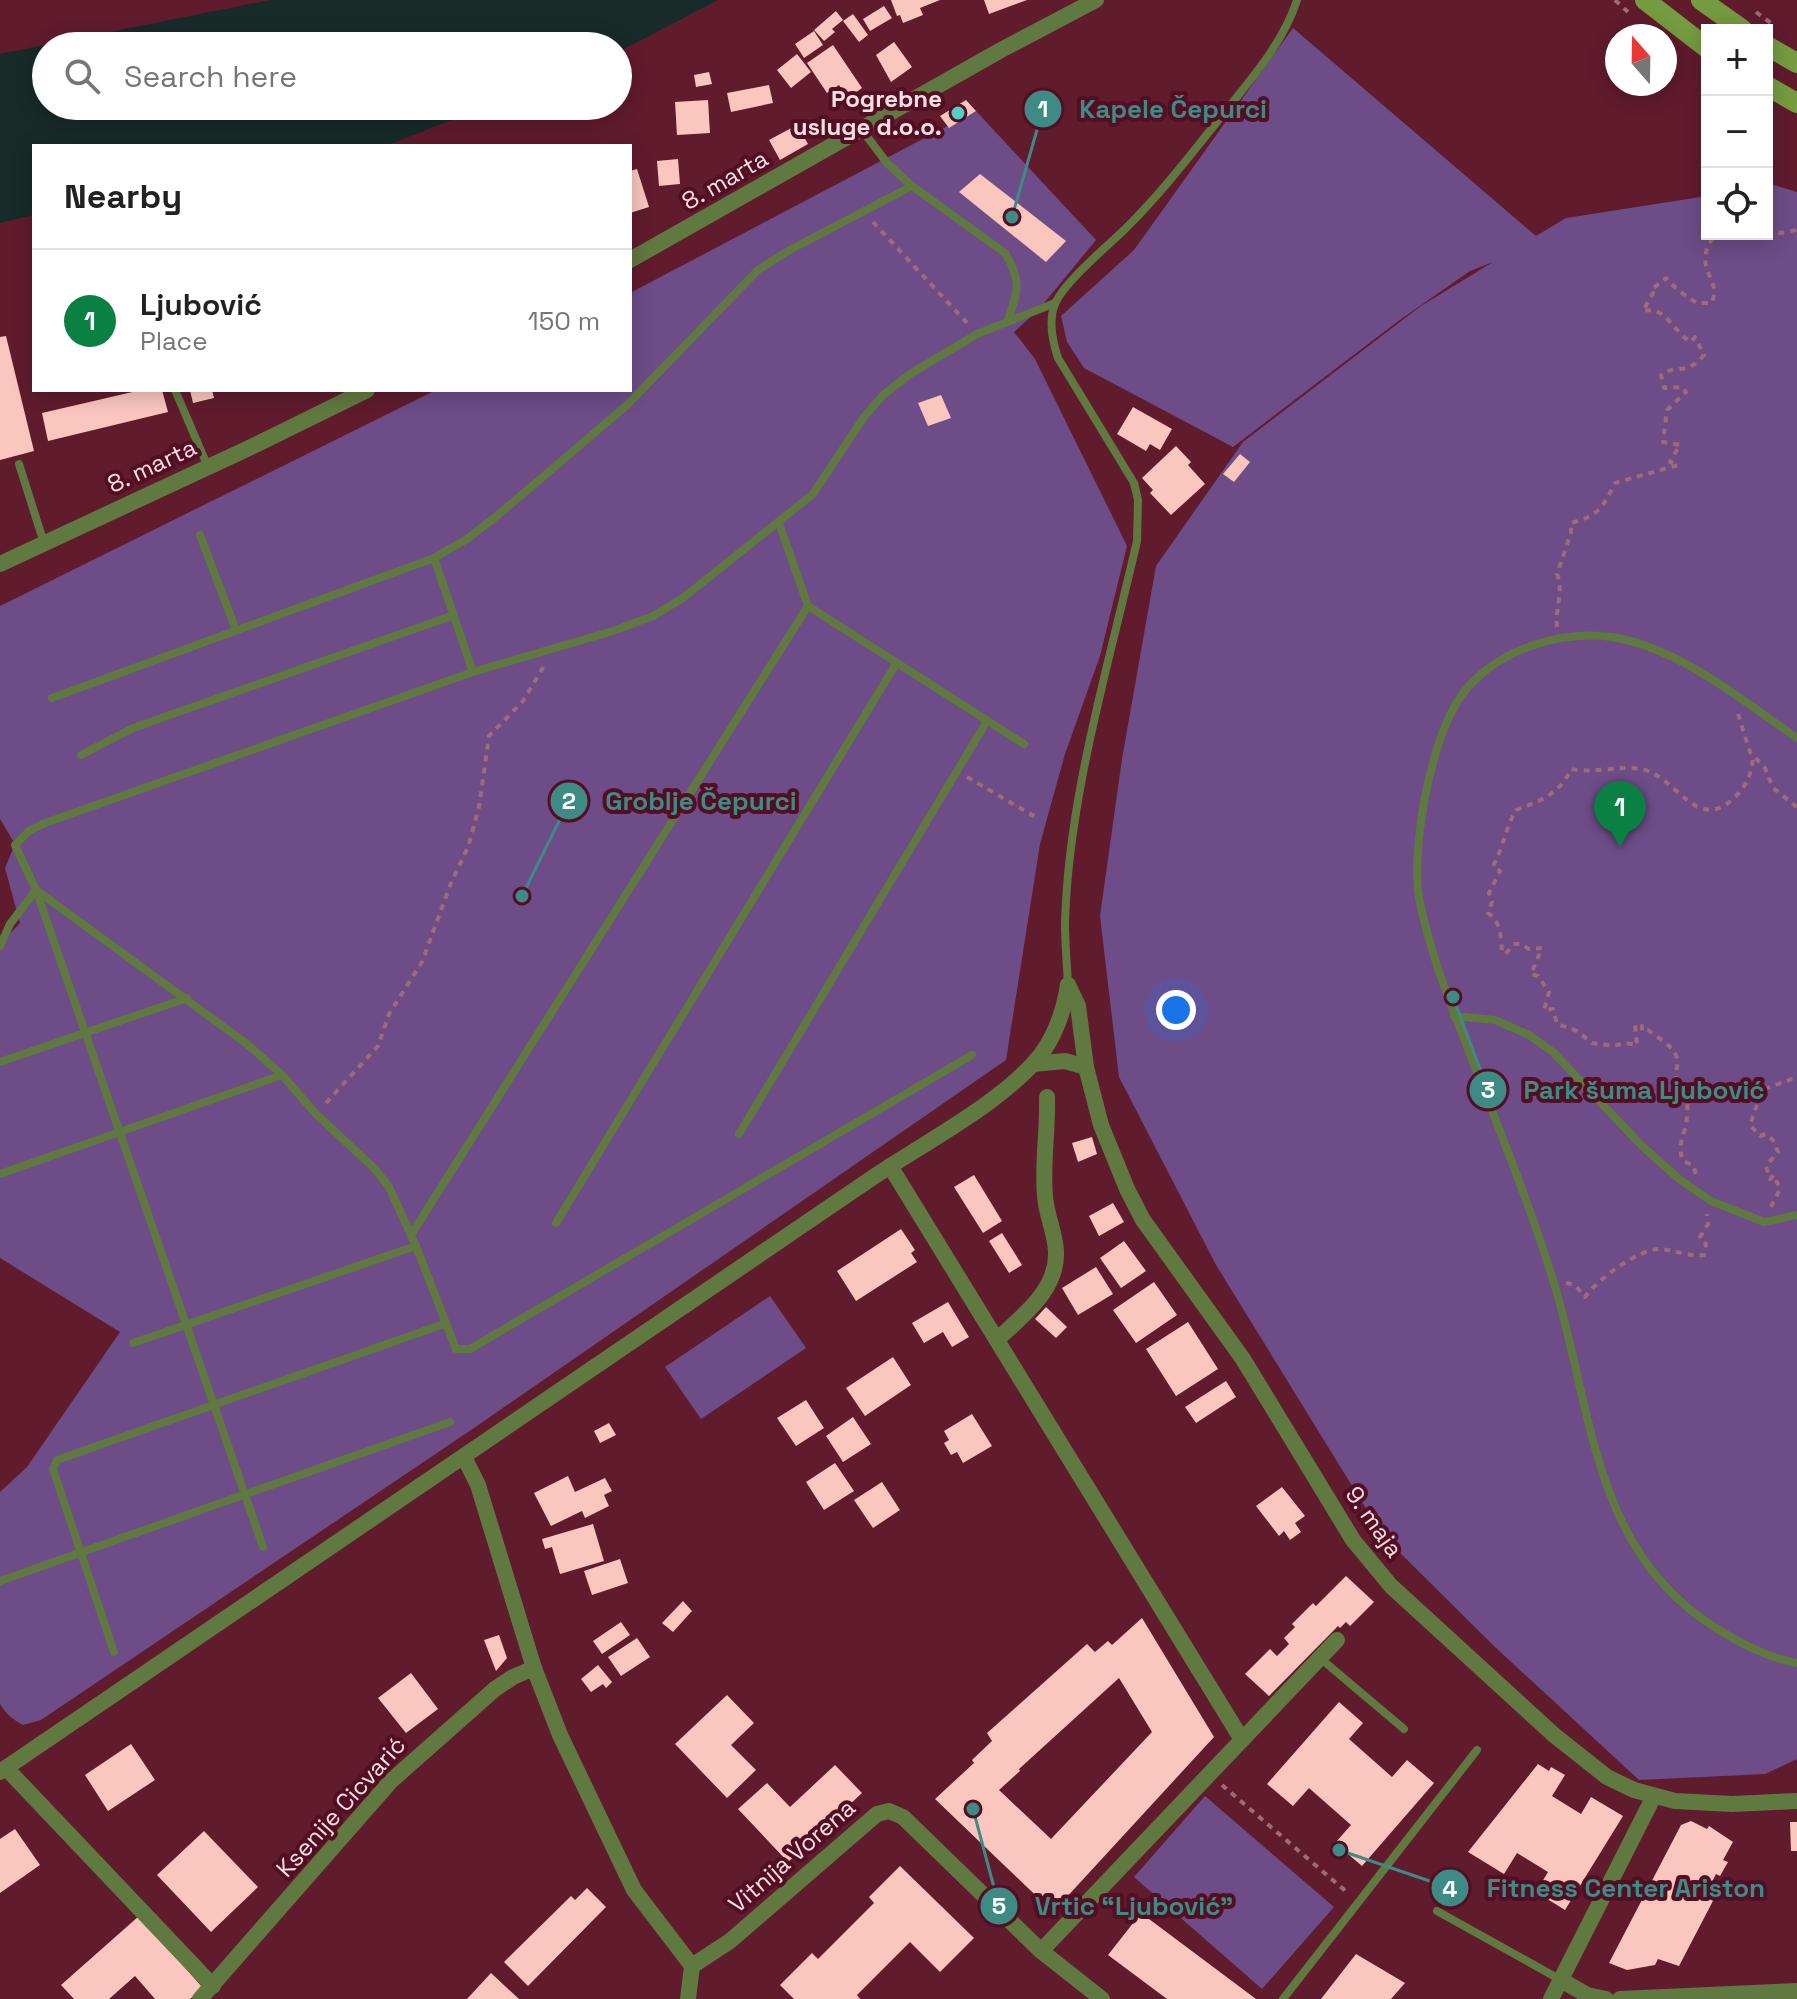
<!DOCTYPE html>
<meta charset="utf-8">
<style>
:root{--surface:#fff;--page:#f2f2f2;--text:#222;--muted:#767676;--line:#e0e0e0;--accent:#0b8043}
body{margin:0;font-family:"Space Grotesk",sans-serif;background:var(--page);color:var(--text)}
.controls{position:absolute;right:24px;top:24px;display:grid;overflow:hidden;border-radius:0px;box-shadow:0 4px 20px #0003}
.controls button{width:72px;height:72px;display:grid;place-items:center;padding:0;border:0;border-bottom:2px solid var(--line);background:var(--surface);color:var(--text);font:40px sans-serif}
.compass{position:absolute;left:1605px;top:24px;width:72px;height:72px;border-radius:50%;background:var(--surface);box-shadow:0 4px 20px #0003;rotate:340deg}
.you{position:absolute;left:1176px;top:1010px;width:28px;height:28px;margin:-20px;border:6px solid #fff;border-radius:50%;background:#1a73e8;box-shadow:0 0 0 12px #1a73e833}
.badge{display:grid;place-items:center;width:52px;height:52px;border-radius:50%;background:var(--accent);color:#fff;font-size:26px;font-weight:700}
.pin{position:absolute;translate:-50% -66px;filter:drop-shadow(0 2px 4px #0008)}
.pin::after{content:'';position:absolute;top:42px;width:28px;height:24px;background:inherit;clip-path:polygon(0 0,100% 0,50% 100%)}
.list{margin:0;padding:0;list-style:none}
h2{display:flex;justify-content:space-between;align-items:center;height:104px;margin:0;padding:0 32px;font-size:34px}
h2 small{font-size:26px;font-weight:400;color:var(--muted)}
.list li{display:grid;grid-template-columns:52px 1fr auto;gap:24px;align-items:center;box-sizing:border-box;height:144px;padding:0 32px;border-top:2px solid var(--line)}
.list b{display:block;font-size:30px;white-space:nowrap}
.list p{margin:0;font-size:26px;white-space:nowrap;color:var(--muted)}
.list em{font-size:26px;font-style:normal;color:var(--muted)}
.icon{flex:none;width:44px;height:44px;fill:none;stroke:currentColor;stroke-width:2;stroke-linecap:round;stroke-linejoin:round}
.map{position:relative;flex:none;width:1797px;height:1999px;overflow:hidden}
.search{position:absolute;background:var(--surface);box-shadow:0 4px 20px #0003;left:32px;top:32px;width:600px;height:88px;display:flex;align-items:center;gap:20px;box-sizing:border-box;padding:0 28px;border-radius:44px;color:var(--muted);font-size:30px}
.panel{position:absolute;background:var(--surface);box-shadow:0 4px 20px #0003;left:32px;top:144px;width:600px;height:248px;border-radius:0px}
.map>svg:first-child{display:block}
.green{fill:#6d4c87}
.water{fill:#172b29}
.building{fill:#fac6be;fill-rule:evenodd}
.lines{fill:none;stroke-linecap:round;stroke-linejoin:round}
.path{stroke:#9f6b77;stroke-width:4;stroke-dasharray:6 6;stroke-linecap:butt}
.lane{stroke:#607941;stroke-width:8}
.street{stroke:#607941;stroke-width:16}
.secondary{stroke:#759c40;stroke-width:20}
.poi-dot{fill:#55cec5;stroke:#540e23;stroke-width:3}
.labels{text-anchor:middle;stroke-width:8;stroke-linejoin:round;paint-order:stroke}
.poi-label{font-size:24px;font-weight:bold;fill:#fce1e4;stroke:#540e23;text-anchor:end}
.street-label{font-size:24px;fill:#fce1e4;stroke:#540e23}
.leader{fill:none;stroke:#3e8b86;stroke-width:3}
.callout-dot{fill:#3e8b86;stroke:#540e23;stroke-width:3}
.mark-label{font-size:24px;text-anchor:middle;font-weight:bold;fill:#fff}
.callout-label{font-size:26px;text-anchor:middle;font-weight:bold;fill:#3e8b86;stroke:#540e23;stroke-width:8;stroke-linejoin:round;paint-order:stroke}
</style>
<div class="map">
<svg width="1797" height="1999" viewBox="0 0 1797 1999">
<rect width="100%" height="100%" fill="#601b2d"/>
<g class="green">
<path d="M1293,28L1536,236L1566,218L1707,196V234H1767V186L1774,185L1797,192V1759L1765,1774L1639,1780L1495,1647L1383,1536L1216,1265L1119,1077L1100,916L1122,759L1156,566L1243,442L1421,306L1493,262L1470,271L1397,322L1233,447L1084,368L1067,342L1061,316L1134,250Z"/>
<path d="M976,111L1096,240L1040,308L1014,332L1035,359L1127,546L1100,656L1065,754L1040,844L1006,1060L474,1428L41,1720L23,1725C12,1719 6,1714 0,1704V1492L27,1467L120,1332L0,1258V944L20,923L5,868L15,844L0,819V606L436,390H630V293Z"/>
<path d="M770,1296L806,1348L701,1419L665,1367Z"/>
<path d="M1205,1796L1334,1907L1262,1989L1134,1877Z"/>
</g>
<path class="water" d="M270,0H718L618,52V46H46V106H488L385,146H34V215L0,223V54Z"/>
<g class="building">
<path d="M891,0H940L920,8L923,15L903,23L900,15L897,16Z"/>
<path d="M984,0H1027L989,14Z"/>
<path d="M884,6L892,18L870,31L863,19Z"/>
<path d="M836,11L843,20L832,29L835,32L824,41L814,30Z"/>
<path d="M853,14L868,35L859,42L843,21Z"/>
<path d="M814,31L823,45L804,58L795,44Z"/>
<path d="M894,42L912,67L891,82L876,55Z"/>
<path d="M833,45L862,88L848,98L839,85L827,93L807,63Z"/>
<path d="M797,54L811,72L791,88L777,70Z"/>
<path d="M709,72L712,84L696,87L694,75Z"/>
<path d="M769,85L773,103L731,112L727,93Z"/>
<path d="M708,100L710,133L677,135L675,102Z"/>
<path d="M966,100L976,111L949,128L940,116Z"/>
<path d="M797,125L808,144L780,160L769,140Z"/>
<path d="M678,159L680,184L659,186L657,161Z"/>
<path d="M637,169L649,207L630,213V171Z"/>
<path d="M980,174L1066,241L1046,262L959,192Z"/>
<path d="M6,336L34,451L0,460V337Z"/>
<path d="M141,390H162L168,412L48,441L42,413Z"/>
<path d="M190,390H212L214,398L193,403Z"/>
<path d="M941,395L951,418L928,426L918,403Z"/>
<path d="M1133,407L1172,429L1160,450L1150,444L1146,451L1117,434Z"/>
<path d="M1176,446L1191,462L1188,465L1205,484L1171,515L1150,493L1153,490L1142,478Z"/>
<path d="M1240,454L1250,462L1234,482L1223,474Z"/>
<path d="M1092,1137L1097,1154L1078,1162L1072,1143Z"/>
<path d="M974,1175L1002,1221L983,1233L954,1187Z"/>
<path d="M1113,1203L1124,1222L1099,1236L1089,1216Z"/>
<path d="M901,1229L915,1250L911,1253L917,1262L856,1301L837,1271Z"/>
<path d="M1002,1233L1022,1265L1009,1273L989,1241Z"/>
<path d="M1124,1241L1146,1271L1121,1288L1100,1258Z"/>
<path d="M1096,1267L1113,1294L1078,1315L1062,1288Z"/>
<path d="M1154,1282L1177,1315L1136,1343L1113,1310Z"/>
<path d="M948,1302L969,1337L952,1347L943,1332L924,1343L912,1323Z"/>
<path d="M1046,1307L1067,1327L1056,1338L1035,1319Z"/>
<path d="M1188,1322L1218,1369L1176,1396L1146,1349Z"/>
<path d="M893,1357L911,1385L865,1416L846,1388Z"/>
<path d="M1226,1381L1236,1397L1196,1423L1185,1407Z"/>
<path d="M806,1400L824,1428L796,1446L777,1418Z"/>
<path d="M972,1414L992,1446L963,1463L957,1452L951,1455L944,1443L949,1440L944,1431Z"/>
<path d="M853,1417L871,1444L843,1462L826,1436Z"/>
<path d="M609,1423L616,1435L600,1443L594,1431Z"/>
<path d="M835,1463L854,1491L824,1510L806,1482Z"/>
<path d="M568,1476L575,1492L605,1478L612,1491L604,1495L609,1506L585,1518L582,1511L551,1526L534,1493Z"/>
<path d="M882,1482L900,1510L873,1528L854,1500Z"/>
<path d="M1282,1487L1305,1516L1295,1523L1301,1532L1290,1540L1284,1531L1279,1536L1256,1506Z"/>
<path d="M593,1524L604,1561L560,1574L552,1547L545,1549L542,1539Z"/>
<path d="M620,1559L628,1583L592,1595L584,1571Z"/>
<path d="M1346,1576L1374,1602L1350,1626L1346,1622L1340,1628L1338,1626L1269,1696L1245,1674L1270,1649L1277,1656L1289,1644L1284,1638L1295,1627L1292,1624L1313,1603L1316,1606Z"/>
<path d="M683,1601L692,1611L673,1632L662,1623Z"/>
<path d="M1142,1618L1214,1737L1053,1912L935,1799L974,1763L972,1760L992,1741L987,1733L1087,1644L1095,1652L1108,1641L1112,1645ZM1119,1678L1152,1732L1051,1839L999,1790L1020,1771L1019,1769Z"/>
<path d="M621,1622L630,1635L602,1654L593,1641Z"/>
<path d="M499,1635L507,1658L496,1671L484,1640Z"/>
<path d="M637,1638L650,1657L621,1676L608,1657Z"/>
<path d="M598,1665L612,1682L606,1688L603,1684L591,1692L581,1679Z"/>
<path d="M411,1673L438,1709L406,1733L378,1698Z"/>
<path d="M727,1695L754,1723L731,1745L756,1770L727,1798L675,1744Z"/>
<path d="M1339,1702L1363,1723L1349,1739L1392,1777L1407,1760L1434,1783L1362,1866L1335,1843L1351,1825L1309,1788L1293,1806L1267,1784Z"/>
<path d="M131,1744L155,1780L108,1811L85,1775Z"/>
<path d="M1538,1764L1549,1771L1551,1767L1565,1775L1552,1796L1581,1814L1591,1797L1623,1816L1565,1910L1536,1892L1548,1872L1517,1853L1504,1874L1468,1852Z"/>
<path d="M835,1765L862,1793L788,1862L738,1809L767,1783L790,1807Z"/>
<path d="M1691,1821L1707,1829L1709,1826L1733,1842L1723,1860L1728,1862L1720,1876L1716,1874L1706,1894L1714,1899L1679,1966L1658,1959L1655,1965L1627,1970L1609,1963L1681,1825Z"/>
<path d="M1790,1822H1797V1851H1791Z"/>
<path d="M15,1829L40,1865L0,1893V1839Z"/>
<path d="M204,1831L258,1887L211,1932L157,1875Z"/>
<path d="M900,1866L974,1938L940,1972L910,1942L857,1995L860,1999H794L780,1985L812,1953L818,1959L874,1903L869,1897Z"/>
<path d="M587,1888L606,1907L528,1986L504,1962L571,1896L575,1900Z"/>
<path d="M1141,1913L1256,1999H1167L1108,1955Z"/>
<path d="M139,1916L203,1988L190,1999H155L135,1976L109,1999H74L61,1985Z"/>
<path d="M1356,1954L1405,1983L1391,1999H1321Z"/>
<path d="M491,1973L519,1999H467Z"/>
</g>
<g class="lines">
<g class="path">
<path d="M1615,0L1628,12"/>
<path d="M1756,12L1775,26"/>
<path d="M873,222L968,324"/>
<path d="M1767,229L1780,233L1797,230"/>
<path d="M1557,627C1555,609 1564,590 1557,574L1571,533V523C1599,515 1602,509 1615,483L1678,465L1670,462L1680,445L1663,442L1667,410L1686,392L1682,387L1664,388L1661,375C1677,363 1686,377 1704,355L1695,337L1691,342C1671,330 1667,306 1643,311L1653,293L1651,290L1666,278C1670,284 1690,300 1698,303C1698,303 1711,303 1711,303C1725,279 1688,269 1716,234"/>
<path d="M1738,714L1750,752L1765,768L1773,788L1797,807"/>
<path d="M967,777L1039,819"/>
<path d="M326,1103L378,1046L389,1014L422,962L451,883L468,847L479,807L489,736L523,701L544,666"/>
<path d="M1696,1174L1693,1165L1683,1161C1678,1148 1681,1142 1685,1129C1688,1119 1687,1105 1688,1094L1682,1087L1678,1088L1675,1073C1685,1051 1663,1042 1648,1030L1642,1031V1026L1635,1025L1637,1045L1625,1043L1614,1046L1592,1043L1577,1031L1557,1024L1553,1009L1544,1010L1549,992L1538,976L1531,974L1542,948L1529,949L1521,944H1515L1505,954L1502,952C1501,938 1501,921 1488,913L1492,902L1489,893L1500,871L1493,866C1504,846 1505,829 1516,810C1540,801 1560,794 1571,769C1595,774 1621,764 1645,770C1677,779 1697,832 1733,799C1747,786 1752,774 1753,755"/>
<path d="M1771,1207L1780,1189L1774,1175L1770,1179L1766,1166L1778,1152L1773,1140L1766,1134L1760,1136L1750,1125L1762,1090L1797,1077"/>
<path d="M1566,1283L1575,1285L1585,1297C1597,1280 1638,1249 1660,1249C1676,1250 1688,1257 1704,1255L1706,1244L1700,1237L1708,1224L1707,1214"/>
<path d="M1222,1785L1349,1894"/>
</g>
<g class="lane">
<path d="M862,130L887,163L912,186L1005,253C1022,281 1018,291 1008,320"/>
<path d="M175,390L208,467"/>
<path d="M19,464L44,543"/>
<path d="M779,523L808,606L1024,744"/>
<path d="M200,535L236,630"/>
<path d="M434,558L473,672"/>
<path d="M52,698L434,558L467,539L498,515L626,406L758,270L786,252L912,186"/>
<path d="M1797,738C1743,701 1678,647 1612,637C1560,630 1498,649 1464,692C1432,733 1413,838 1418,890C1421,916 1430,941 1437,966C1474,1071 1520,1173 1553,1280C1593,1408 1591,1553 1719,1630C1743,1645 1769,1658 1797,1663"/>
<path d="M81,755L133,728L454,615"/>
<path d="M0,946L10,924L36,890L247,1044L282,1075L316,1114L375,1169L389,1187L416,1246L456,1349H470L972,1055"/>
<path d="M1068,985C1067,964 1065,944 1065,924C1068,798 1109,664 1137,541L1138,500L1134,483L1058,358C1052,340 1048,321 1055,304C1064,281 1112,243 1130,224C1163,191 1192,153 1221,117C1249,81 1283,44 1297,0"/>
<path d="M1454,1016L1495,1020L1529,1035L1553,1052L1641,1145L1679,1179L1711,1201L1764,1222L1797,1215"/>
<path d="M0,1062L187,998"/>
<path d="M739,1134L987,721"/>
<path d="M0,1174L282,1075"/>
<path d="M556,1223L896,664"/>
<path d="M411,1235L808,606"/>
<path d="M133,1343L416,1246"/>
<path d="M263,1547L36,890L15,845L29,831L45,823L473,672L613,631L653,616L683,598L813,494L864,417L882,396L910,374L977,334L1055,303"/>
<path d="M0,1581L450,1422"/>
<path d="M114,1652L53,1469L57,1460L444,1324"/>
<path d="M1320,1658L1404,1729"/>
<path d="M1437,1911L1561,1980"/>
<path d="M1283,1999L1477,1750"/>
</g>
<g class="street">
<path d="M630,260L1001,50L1096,0"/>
<path d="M0,564L249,448L367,390"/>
<path d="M1068,985L1078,1006L1086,1067L1101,1125L1127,1189L1143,1220L1243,1359L1353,1540L1391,1586L1554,1735L1607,1777L1634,1790L1675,1801L1732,1804L1797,1801"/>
<path d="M1033,1064L1065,1061L1086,1067"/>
<path d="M890,1166L1241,1738"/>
<path d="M997,1340C1023,1315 1058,1290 1056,1251C1055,1232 1046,1214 1045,1196C1042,1163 1048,1131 1047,1097"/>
<path d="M464,1457L478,1485L534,1668L560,1735L634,1890L692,1966L688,1999"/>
<path d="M6,1768L213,1986"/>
<path d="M0,1772L869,1180C920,1145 1006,1101 1042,1053C1057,1032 1064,1010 1068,985"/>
<path d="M1041,1951L1337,1640"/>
<path d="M692,1966L730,1941L877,1814L889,1811L903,1817L1041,1951L1102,1999"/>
<path d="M1561,1980L1587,1995L1606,1999"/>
<path d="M200,1999L391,1781L495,1689L513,1677L534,1668"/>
<path d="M1551,1999L1654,1796"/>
<path d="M1620,1999L1797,1991"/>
</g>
<g class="secondary">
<path d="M1645,0L1707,48"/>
<path d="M1701,0L1743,30"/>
<path d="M1767,46L1797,63"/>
<path d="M1767,86L1797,103"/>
</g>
</g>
<circle class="poi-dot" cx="958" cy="113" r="8"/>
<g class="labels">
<g class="poi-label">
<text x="942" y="107">Pogrebne<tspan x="942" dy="28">usluge d.o.o.</tspan></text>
</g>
<g class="street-label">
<text transform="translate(725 180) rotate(-30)" y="8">8. marta</text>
<text transform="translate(152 466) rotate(-25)" y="8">8. marta</text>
<text transform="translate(1374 1522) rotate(55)" y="8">9. maja</text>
<text transform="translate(341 1807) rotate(-48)" y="8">Ksenije Cicvarić</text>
<text transform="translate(792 1856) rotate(-41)" y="8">Vitnija Vorena</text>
</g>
</g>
<path class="leader" d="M1012 217L1043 109M522 896L569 801M1453 997L1488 1090M1339 1850L1450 1888M973 1809L999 1906"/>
<g class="callout-dot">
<circle cx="1012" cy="217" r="8"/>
<circle cx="522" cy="896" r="8"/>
<circle cx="1453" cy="997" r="8"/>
<circle cx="1339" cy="1850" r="8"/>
<circle cx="973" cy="1809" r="8"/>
<circle cx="1043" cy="109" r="20"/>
<circle cx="569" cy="801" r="20"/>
<circle cx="1488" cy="1090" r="20"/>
<circle cx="1450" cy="1888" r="20"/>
<circle cx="999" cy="1906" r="20"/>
</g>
<g class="mark-label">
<text x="1043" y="117">1</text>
<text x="569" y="809">2</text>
<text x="1488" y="1098">3</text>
<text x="1450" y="1897">4</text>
<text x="999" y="1914">5</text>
</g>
<g class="callout-label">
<text x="1173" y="118">Kapele Čepurci</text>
<text x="701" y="810">Groblje Čepurci</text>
<text x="1644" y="1099">Park šuma Ljubović</text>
<text x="1626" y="1897">Fitness Center Ariston</text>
<text x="1134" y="1915">Vrtic “Ljubović”</text>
</g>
</svg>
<div class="controls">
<button>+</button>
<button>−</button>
<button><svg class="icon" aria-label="locate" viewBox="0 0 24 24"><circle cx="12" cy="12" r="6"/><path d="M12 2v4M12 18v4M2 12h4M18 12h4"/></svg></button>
</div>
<svg class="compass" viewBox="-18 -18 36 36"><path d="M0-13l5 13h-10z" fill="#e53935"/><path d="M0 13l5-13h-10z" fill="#767676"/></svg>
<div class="you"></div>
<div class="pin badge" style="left:1620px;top:847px">1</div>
<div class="search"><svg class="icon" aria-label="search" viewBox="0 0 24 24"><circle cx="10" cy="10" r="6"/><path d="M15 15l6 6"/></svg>Search here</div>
<section class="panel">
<h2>Nearby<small></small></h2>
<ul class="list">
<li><span class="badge">1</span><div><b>Ljubović</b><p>Place</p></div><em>150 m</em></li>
</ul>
</section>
</div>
